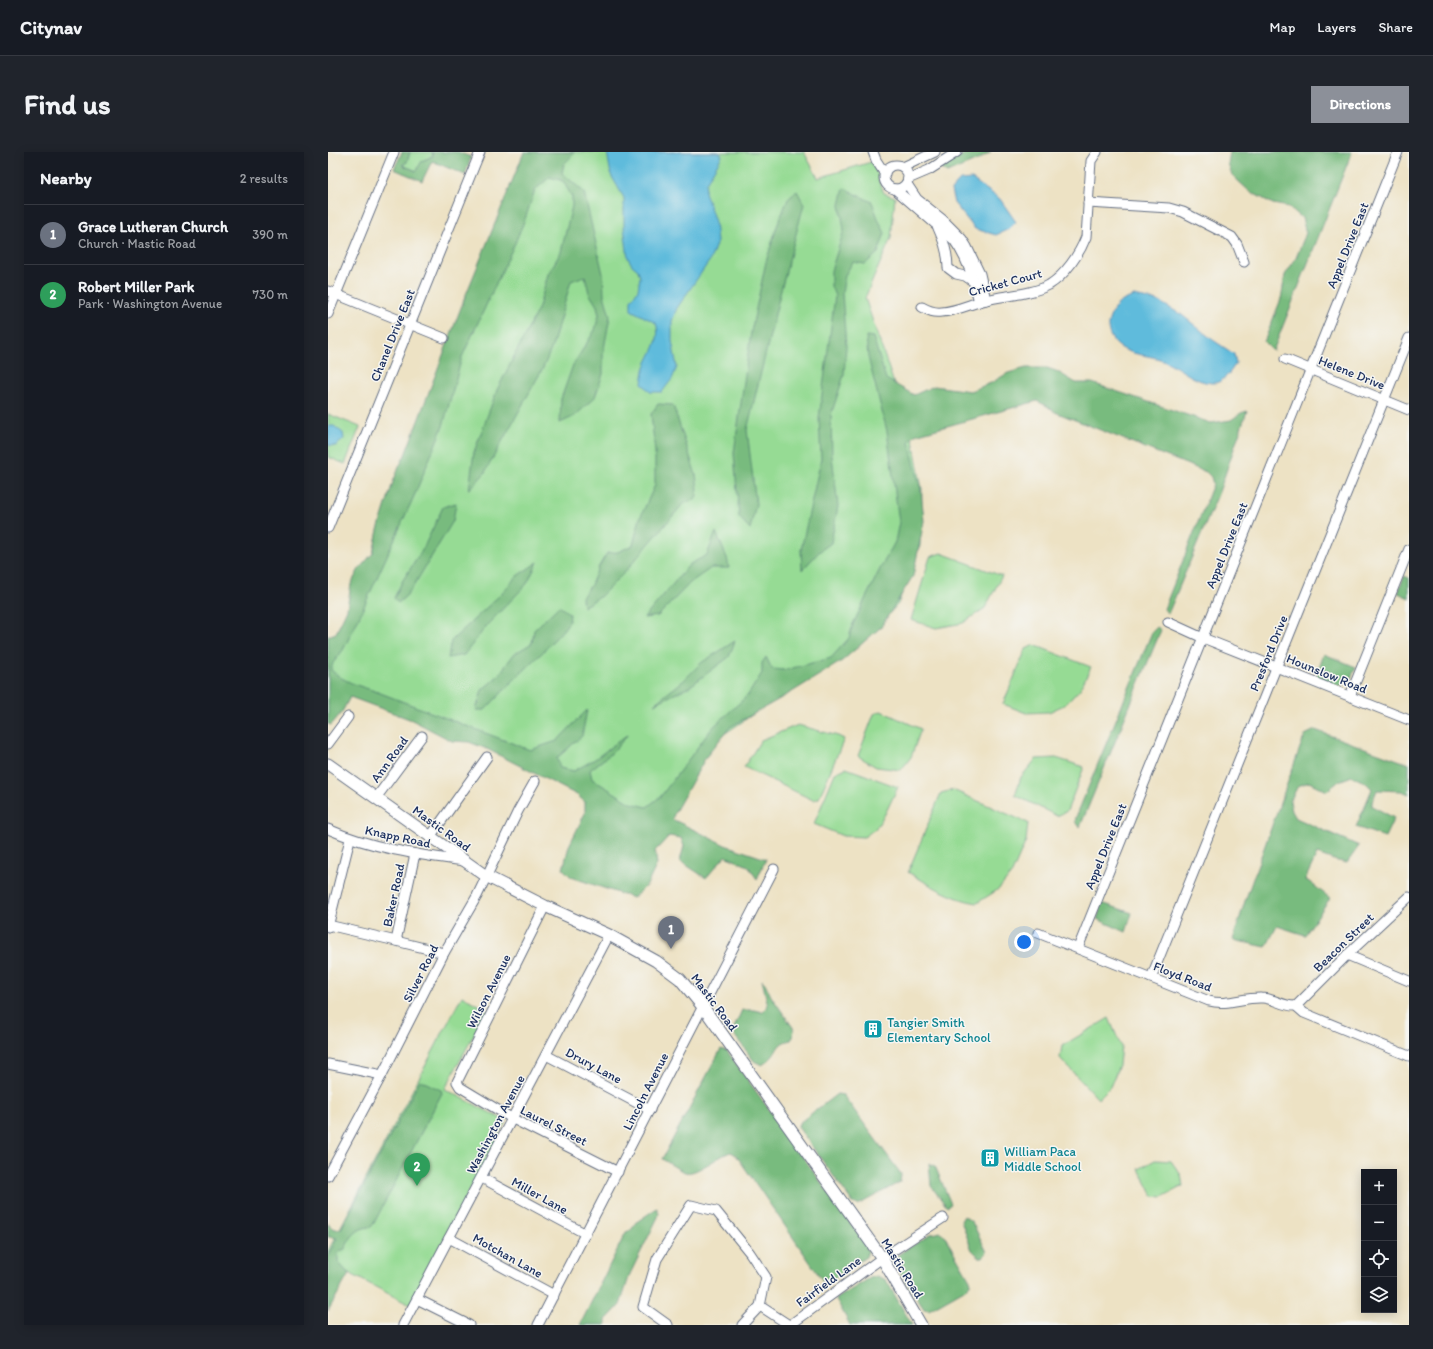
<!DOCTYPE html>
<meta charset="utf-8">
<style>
:root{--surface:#171b24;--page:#20242c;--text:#f1f3f6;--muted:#9ea1a6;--line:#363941;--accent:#8c9099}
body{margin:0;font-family:Itim,sans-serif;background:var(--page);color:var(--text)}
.controls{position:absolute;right:12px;bottom:12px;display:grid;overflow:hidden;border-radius:0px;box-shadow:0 2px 10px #0003}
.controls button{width:36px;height:36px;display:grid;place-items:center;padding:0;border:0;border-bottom:1px solid var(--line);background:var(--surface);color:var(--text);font:20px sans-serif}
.you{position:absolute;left:696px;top:790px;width:14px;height:14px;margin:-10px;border:3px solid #fff;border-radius:50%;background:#1a73e8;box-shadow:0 0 0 6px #1a73e833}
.badge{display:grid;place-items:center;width:26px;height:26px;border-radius:50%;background:var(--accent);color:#fff;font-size:13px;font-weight:700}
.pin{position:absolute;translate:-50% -33px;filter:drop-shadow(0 1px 2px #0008)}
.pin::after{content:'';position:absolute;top:21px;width:14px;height:12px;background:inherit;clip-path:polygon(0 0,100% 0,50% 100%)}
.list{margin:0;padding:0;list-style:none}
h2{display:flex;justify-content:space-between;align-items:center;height:52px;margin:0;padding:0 16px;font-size:17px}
h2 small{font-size:13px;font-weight:400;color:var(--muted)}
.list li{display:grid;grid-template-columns:26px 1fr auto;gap:12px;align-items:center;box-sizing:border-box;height:60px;padding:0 16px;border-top:1px solid var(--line)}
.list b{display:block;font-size:15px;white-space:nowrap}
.list p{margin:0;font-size:13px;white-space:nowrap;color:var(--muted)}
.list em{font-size:13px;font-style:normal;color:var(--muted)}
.icon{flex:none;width:22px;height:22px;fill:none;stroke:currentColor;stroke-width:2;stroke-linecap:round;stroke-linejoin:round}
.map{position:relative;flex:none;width:1081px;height:1173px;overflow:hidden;border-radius:0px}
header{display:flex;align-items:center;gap:24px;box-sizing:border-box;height:56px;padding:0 20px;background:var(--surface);border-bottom:1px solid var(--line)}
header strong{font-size:19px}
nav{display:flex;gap:22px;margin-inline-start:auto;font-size:14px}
.intro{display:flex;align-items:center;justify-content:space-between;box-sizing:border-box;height:96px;padding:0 24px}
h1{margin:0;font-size:28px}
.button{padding:10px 18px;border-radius:0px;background:var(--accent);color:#fff;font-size:14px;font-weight:700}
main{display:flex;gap:24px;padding:0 24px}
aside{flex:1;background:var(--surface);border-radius:0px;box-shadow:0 2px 10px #0003}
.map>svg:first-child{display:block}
.green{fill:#96db94;stroke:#588579}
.forest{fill:#78bb7e;stroke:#4a756e}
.water{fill:#5ebbdc;stroke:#3c759d}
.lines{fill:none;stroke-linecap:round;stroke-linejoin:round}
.minor-casing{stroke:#646e82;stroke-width:11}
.major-casing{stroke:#646e82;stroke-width:13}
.minor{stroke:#fff;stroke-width:9}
.major{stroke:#fff;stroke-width:11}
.labels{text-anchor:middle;stroke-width:3;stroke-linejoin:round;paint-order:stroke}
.street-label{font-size:13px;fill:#1b2f5e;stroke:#f6f6f2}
.culture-label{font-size:13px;fill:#0d838f;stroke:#f6f6f2;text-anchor:start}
</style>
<header>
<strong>Citynav</strong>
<nav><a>Map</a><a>Layers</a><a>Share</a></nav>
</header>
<div class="intro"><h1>Find us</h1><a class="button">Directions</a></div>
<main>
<aside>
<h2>Nearby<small>2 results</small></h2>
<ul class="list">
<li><span class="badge" style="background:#6b7280">1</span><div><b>Grace Lutheran Church</b><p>Church · Mastic Road</p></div><em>390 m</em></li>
<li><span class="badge" style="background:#2e9e5b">2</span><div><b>Robert Miller Park</b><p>Park · Washington Avenue</p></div><em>730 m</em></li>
</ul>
</aside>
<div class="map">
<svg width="1081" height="1173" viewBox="0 0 1081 1173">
<rect width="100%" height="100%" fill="#f6f6f2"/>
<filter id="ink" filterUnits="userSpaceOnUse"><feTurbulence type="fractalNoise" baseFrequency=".025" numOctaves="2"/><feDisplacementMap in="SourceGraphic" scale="8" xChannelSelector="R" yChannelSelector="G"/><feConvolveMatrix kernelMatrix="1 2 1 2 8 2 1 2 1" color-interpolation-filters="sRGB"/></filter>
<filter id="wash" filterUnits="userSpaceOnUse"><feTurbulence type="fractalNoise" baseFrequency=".012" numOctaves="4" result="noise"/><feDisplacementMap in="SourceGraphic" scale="16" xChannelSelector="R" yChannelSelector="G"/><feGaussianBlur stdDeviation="0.9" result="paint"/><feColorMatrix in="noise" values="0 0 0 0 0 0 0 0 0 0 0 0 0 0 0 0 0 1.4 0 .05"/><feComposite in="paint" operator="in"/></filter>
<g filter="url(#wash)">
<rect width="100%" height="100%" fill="#ede2c4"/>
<g class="green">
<path d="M82,0H104L105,4L94,9L89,19L74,13L79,10Z"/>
<path d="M206,0H476L490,26L543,10L550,22L551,30L556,41L567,45L563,86L537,146L585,288L594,337L592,394L570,452L528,497L452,544L386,589L328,666L0,527V513Z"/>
<path d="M0,262L32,275L17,312L0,305Z"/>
<path d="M613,401L674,424L657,456L635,471L608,476L583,468L602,405Z"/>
<path d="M706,493L763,515L752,537L738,552L721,560L698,561L675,552L698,497Z"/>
<path d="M553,559L593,577L583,605L573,618L548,615L530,604L546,562Z"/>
<path d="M470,573L510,584L516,587L491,646L485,648L416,615L433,588Z"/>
<path d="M728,606L756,615L739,659L729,664L687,643L693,625L708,607Z"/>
<path d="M518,616L570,635L557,662L548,676L536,685L515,684L486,672L507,621Z"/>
<path d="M625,638L700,671L698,689L684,721L671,737L649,751C623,747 602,733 580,720L613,641Z"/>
<path d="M134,844L159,858L117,937L178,969L82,1153L0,1110V1099Z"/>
<path d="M781,866L793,894L791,913L782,935L770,947L732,906L734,894Z"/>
<path d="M827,1008L843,1009L853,1023L855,1034L834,1045L825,1044L811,1017Z"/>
</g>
<g class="forest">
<path d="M74,0H82L79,10L74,13L88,19L94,9L105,4L104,0H130L143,5L137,23L104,9L94,29L66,17Z"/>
<path d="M196,0H246V2L236,12L234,21L256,40L275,122L276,143L282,164L275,202V222L267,245L247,264L232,271L233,247L245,213L267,178L271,163L269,154L261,141L257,124L243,129L224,195L215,216L156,322L141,338L146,300L169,238L211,155L220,122L233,100L244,54V45L235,29L222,25L207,38L197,67L187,91L134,205L115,274L87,342L28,472L15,498L5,511L3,518C16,530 31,534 47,539L202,598L229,589L259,558L254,584L229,606L232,616L246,619L267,607L300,582L285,600L262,618L264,627L303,651L319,655L333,644L384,576L420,543L434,521V511L438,505L444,517L457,518L503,506L521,486L525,472L552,417L567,390L571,370L559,279L540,205L538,184L545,185L558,227L586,243L606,234L642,239L663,231L680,221L698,216H719L728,219L748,231H764L883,271L903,268L913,261L919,259L891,340L840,462L836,457L885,332L883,325L878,320L727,260L719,254L709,249L587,283L581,290L593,338L596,369L585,424L553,475L514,509L464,540L402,575L378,605L348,658L344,667L397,693L438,707L429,727L420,714L397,704L378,726L352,709L356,694L353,686L341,684L327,699L329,712L319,733L305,746L243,725L235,717L241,694L257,661V650L249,643L159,597L141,590L124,589L84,568L22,545L14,560L3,573L0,572V484L8,481L19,457L23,432L31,417L45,401L50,378L65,330L71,315L77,303L137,145Z"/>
<path d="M640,0H663L652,7L619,21L613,17L627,7Z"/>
<path d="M902,0H1024L945,199L936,190L953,147L957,123L968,106L978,81L974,66L961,55L945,52L921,39L904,23L900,12Z"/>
<path d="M516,36L544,50L551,69L557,81L550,101L537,112L525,110L517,123L514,141L518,194L516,223L503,263L504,304L510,354L503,391L492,399L474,418L473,398L493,307L491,266L507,144L503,134V119L516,78L512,53Z"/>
<path d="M469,39L476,52L452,142L419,278L428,352L422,377L411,365L406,301L423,180L438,110L449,74L460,47Z"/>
<path d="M330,252L345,253L368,323L370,337L368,347L355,352L296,421L273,444L255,455L254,445L263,433L270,416L279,401L290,400L305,393L312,366L327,333V300L323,262Z"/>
<path d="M128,351L125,369L85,435L78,444L70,451L66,446L75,428L95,397L115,355Z"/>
<path d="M388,380L399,406L401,416H383L363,430L330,464L316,466L362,412L379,403Z"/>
<path d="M210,410L198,433L160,472L136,503L120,506L123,489L171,444L189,424Z"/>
<path d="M1076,424L1081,426V446L1070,441Z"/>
<path d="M231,454L242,462L241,470L235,478L213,502L185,529L157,558H148L154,538L170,524L186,502L204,491L206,478Z"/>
<path d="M829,475L833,478L752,675L747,670L748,665L824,480Z"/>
<path d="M407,489L401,505L361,535L326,552L355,529L373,511Z"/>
<path d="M996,502L1028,515L1021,530L1011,534L988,525Z"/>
<path d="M987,578L1081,612V642L1074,639L1049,638L1044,650V654L1066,666L1057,685L1028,675L1044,637L1038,631L1024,624L1011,629L999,639L981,630L970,634L962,649L964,659L968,666L1031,694L1019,711L1006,708L989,702L977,728L980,729L1002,746L977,783L949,774L938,795L905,788L917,749L973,593L977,583Z"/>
<path d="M774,751L804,761L798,780L769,767Z"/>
<path d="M434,828L437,831L443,844L466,877L465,885L463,888C448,891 451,898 442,907C440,909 437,911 434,913L426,909L404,880L414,858H426L434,860L440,854Z"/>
<path d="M393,897L399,899L538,1093L540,1099L538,1105L497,1132L408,1003L403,1000C391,1003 367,1024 357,1020C349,1017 341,1011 334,1007Z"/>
<path d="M92,928L113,938L114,941L46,1071L43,1075C29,1075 22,1085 17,1097L10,1100V1110L21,1122L0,1159V1103L9,1086L0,1085V1072L7,1077H13Z"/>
<path d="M509,942L515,943L573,1022L572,1030L530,1053L525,1051L470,975L471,971Z"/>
<path d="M601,1011L607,1014L623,1052L619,1055L603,1034Z"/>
<path d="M329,1056L331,1061L330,1065L302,1122L292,1153L278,1168V1173H252L298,1080L303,1078L310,1069Z"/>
<path d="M636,1064L644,1070L659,1100L655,1105H651L644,1098L633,1069Z"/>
<path d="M613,1080L616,1083L642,1128L643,1132L636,1138L601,1158L596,1157L567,1113L566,1110L571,1102L603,1082Z"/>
<path d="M549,1124L558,1128L584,1173H522L508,1147L542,1126Z"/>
</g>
<g class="water">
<path d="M279,0H392L394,4L378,31L377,40L387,70L389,90L382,108L349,156L344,169V189L349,215L344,227L334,240H322L314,231C315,227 315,222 316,218C321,202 334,190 328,171L303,158V148L310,138L312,125L310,118L304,113L300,106L296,75V46L283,23Z"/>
<path d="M644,27L672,47L688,70L681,77L668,83L647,77L626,51L623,38L632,28Z"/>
<path d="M806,144L830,149L854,163L885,188L906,202L908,211C903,219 895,232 884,231C865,230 853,216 837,209C819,201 794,205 783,185C780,179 779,174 781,168C787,152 791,150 806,144Z"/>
<path d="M0,274H6L15,281L16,287L8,294L0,293Z"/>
</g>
</g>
<g filter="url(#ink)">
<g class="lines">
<defs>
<g id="minor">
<path d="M545,0L548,8L557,22"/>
<circle cx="568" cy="25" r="12"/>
<path d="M575,15L607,0"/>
<path d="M580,27L601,18L629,0"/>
<path d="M579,32L589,47L614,67L634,87L639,95L652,122L658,148"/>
<path d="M567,37L626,88C640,108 645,126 651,150"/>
<path d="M760,51L841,56L855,60L904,85L909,92L916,110"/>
<path d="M610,76C616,89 620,102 620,116L628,122L637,124L646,130"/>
<path d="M0,139L116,186"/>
<path d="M594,155C601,159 606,161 614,160C629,159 644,151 658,148C678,143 702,143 721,133C737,123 751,103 758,85L763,9L769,0"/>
<path d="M0,162L66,0"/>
<path d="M957,207L1081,258"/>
<path d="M0,376L152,0"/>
<path d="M840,470L875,486L1081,568"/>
<path d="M1022,544L1081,397"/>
<path d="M0,592L20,565"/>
<path d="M48,646L94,584"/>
<path d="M0,677C43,696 90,703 136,709"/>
<path d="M102,685L159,605"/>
<path d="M217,754L129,930L132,935L185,967L290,1020"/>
<path d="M0,773L68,789L116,801"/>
<path d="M0,775L22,687"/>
<path d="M710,781L881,849C900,854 915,845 934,846C946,846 955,855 968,854L976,861L1081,904"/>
<path d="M68,789L87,702"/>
<path d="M750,796L1070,0"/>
<path d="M1019,803L1081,829"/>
<path d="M823,826L1081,186"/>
<path d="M968,854L1019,803L1081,745"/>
<path d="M218,903L322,958"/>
<path d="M0,912L54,923"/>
<path d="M0,1024L54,923L116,801L149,744L190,659L207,629"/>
<path d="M154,1026L258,1082"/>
<path d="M121,1086L226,1143"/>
<path d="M89,1147L141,1173"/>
<path d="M432,1154L461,1173"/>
<path d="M75,1173L281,783"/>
<path d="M210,1173L446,717"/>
<path d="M340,1173L315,1155L329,1107L363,1053L388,1059L422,1101L438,1125L432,1154L414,1173"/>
<path d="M462,1173L554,1106L615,1066"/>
</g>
<path id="major" d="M0,612L158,724L217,754L281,783L328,809L352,827L375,855L554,1106L593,1173"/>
</defs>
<use href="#minor" class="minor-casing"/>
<use href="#major" class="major-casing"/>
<use href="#minor" class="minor"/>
<use href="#major" class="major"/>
</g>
</g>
<defs>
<symbol id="building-square" viewBox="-11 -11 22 22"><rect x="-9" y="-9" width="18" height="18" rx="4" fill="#0f9aa8" stroke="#f6f6f2"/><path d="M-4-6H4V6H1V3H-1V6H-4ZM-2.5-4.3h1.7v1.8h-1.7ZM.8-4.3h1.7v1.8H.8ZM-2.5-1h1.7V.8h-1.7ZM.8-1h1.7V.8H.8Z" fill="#fff"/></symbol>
</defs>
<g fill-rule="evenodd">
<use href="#building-square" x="534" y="866" width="22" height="22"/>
<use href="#building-square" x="651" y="995" width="22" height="22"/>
</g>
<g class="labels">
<g class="street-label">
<text transform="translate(1019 93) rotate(-68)" y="5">Appel Drive East</text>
<text transform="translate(677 130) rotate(-15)" y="5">Cricket Court</text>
<text transform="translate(64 183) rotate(-68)" y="5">Chanel Drive East</text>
<text transform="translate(1024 220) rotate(22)" y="5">Helene Drive</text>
<text transform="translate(898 393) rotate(-68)" y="5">Appel Drive East</text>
<text transform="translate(940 501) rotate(-68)" y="5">Presford Drive</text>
<text transform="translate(999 521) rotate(22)" y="5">Hounslow Road</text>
<text transform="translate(61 607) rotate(-54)" y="5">Ann Road</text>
<text transform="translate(114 676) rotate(36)" y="5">Mastic Road</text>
<text transform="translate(70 684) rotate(12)" y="5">Knapp Road</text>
<text transform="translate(777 694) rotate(-68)" y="5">Appel Drive East</text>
<text transform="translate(65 743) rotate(-78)" y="5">Baker Road</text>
<text transform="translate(1015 790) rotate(-44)" y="5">Beacon Street</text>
<text transform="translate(92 821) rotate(-63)" y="5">Silver Road</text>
<text transform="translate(855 824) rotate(21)" y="5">Floyd Road</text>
<text transform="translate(160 839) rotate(-63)" y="5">Wilson Avenue</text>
<text transform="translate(387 850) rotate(53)" y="5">Mastic Road</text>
<text transform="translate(266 913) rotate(28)" y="5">Drury Lane</text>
<text transform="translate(317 939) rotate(-63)" y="5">Lincoln Avenue</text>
<text transform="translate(167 972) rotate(-62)" y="5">Washington Avenue</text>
<text transform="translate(226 973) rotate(27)" y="5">Laurel Street</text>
<text transform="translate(212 1043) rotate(29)" y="5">Miller Lane</text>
<text transform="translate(180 1103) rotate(29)" y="5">Motchan Lane</text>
<text transform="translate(575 1116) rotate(58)" y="5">Mastic Road</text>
<text transform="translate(500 1129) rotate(-36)" y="5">Fairfield Lane</text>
</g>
<g class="culture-label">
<text x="559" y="875">Tangier Smith<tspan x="559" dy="15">Elementary School</tspan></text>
<text x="676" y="1004">William Paca<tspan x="676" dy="15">Middle School</tspan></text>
</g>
</g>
</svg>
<div class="controls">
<button>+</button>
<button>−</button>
<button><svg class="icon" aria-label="locate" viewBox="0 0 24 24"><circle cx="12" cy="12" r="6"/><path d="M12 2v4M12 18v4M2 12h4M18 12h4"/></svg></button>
<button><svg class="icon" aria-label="layers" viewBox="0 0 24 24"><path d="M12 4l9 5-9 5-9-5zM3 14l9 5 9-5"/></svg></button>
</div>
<div class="you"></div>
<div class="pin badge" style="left:343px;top:797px;background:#6b7280">1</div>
<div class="pin badge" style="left:89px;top:1034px;background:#2e9e5b">2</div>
</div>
</main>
